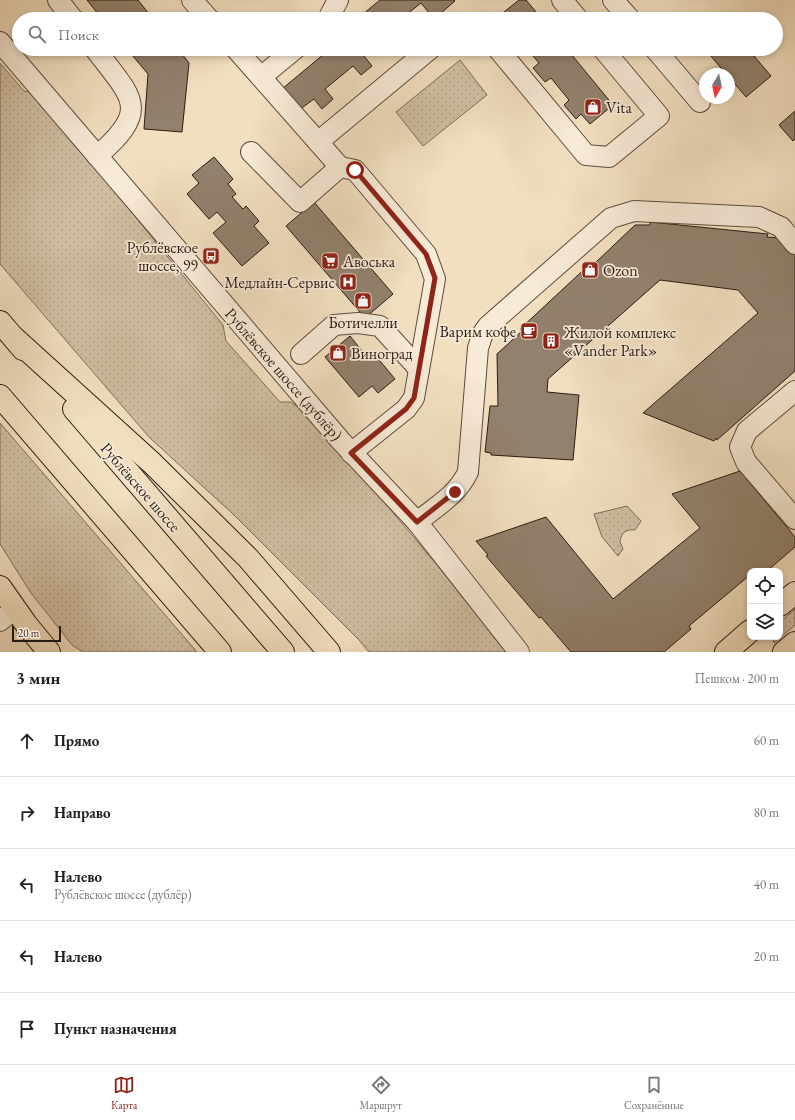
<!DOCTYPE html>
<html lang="ru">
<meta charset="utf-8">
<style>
:root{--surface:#fff;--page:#f2f2f2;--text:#202124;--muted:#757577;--line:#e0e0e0;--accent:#8f2418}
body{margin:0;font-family:"EB Garamond",serif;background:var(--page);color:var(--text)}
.controls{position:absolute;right:12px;bottom:12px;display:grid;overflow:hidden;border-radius:8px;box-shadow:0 2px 6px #0003}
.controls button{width:36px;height:36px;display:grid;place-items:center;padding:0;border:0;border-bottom:1px solid var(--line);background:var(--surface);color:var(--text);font:20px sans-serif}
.compass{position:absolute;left:699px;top:68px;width:36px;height:36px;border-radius:50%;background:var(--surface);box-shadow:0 2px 6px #0003;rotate:189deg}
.scale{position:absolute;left:12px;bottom:10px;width:49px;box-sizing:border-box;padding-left:4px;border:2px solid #2a1b14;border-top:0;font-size:11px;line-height:14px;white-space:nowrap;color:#2a1b14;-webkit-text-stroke:3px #f7ead6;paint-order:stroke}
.stop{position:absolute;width:12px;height:12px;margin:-9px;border:3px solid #8f2418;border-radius:50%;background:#fff}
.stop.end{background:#8f2418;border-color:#fff;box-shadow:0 1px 4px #0008}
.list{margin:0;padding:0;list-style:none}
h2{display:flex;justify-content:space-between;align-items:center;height:52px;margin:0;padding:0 16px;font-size:17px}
h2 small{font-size:13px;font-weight:400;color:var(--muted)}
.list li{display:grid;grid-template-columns:26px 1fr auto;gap:12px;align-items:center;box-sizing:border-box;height:72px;padding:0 16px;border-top:1px solid var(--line)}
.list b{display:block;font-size:15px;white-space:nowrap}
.list p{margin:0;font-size:13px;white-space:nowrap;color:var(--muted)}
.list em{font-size:13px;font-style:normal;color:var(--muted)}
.icon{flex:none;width:22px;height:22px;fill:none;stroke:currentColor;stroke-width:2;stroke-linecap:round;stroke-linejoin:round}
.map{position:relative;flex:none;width:795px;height:652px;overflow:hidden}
.search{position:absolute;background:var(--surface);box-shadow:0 2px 6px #0003;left:12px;right:12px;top:12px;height:44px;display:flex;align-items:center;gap:10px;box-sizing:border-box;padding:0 14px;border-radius:22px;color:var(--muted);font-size:15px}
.sheet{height:412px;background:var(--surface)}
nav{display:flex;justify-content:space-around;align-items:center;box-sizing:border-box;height:56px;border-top:1px solid var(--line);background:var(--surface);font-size:11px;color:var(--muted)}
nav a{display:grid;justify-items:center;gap:2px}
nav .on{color:var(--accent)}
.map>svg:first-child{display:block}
.grass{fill:url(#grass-dots);stroke:#7d6c5c}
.building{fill:#92816d;stroke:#2a1b14}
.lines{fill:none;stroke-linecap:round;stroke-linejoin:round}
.minor-casing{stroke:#5c4c3f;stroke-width:22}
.major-casing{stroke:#2a1b14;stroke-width:24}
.minor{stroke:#f7ead6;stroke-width:20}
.major{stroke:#f2dfc0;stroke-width:22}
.route{stroke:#8f2418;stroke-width:5}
.labels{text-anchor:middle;stroke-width:3.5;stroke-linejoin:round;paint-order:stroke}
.poi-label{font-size:16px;fill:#2a1b14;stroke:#f7ead6;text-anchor:start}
.street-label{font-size:16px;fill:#2a1b14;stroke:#f7ead6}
</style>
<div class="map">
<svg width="795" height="652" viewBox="0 0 795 652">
<defs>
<pattern id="grass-dots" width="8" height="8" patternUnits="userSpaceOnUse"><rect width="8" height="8" fill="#d0bea3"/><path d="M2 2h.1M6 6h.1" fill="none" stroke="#b3a38b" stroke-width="1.8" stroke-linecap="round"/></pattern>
</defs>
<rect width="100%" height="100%" fill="#f2dfc0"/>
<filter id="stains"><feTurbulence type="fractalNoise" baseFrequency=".005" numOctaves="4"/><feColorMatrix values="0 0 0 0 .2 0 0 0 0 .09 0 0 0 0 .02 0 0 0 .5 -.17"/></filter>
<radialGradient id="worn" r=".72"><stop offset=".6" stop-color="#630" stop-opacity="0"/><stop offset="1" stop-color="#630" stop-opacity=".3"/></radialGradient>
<g class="grass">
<path d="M460,60L487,95L423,146L396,112Z"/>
<path d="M0,63L24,91L35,93L223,325L226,341L280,402H291L318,423L437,565L506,652H369L359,640L234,515L149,437L0,264Z"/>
<path d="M0,423L197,652H83L72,645L31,593L0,544Z"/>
<path d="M627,506L641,521L635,530C627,529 621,532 620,542L623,549L618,556L602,537L594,514Z"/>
<path d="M795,609V625L774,643L773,637H780V622Z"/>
</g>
<g class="building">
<path d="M87,0H138L153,19H102Z"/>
<path d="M380,0H454L455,1L434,19L421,3L401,19H357Z"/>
<path d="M519,0H526L542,19H502L499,16Z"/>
<path d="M127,49H178L189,63L182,132L144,129L148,74Z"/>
<path d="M330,49H373L364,56L372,66L361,75L353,66L325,89L333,99L322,109L314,99L299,110L282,89Z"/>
<path d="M527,49H567L613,105L590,124L581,114L576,119L564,105L569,100L551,78L545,82L533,68L539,63Z"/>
<path d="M705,49H748L771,76L746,97L729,77V74H726Z"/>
<path d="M795,111V139L793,141L779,125Z"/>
<path d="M214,157L233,179L228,184L236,194L232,197L243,209L246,206L259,221L254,226L269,243L242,266L213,233L226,222L217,212L209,219L187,194L199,183L192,175Z"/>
<path d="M314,202L393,294L365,318L286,226Z"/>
<path d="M650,222L768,234L767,237L782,238L795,254V371L717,440L716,438L714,441L643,413L758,313L738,290L660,280L548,379L547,392L579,395L573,460L491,455V453L485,452L490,406H498L497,354L522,331L520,329L591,263L593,265L635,225H650Z"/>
<path d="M350,336L369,360L375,355L395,379L378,393L372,386L359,397L325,357Z"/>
<path d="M740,471L795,537V547L767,571H759L757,569L750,571V575L689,626L691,629L664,652H571L541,617L539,618L486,556L488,555L476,541L546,517L613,599L700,528L672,494Z"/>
</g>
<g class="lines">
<defs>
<g id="minor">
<path d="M58,0L73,19"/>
<path d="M192,0L209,19"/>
<path d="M562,0L578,19"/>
<path d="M613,0L630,19"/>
<path d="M328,19L338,0"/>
<path d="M0,42L340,440L417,522L519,652"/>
<path d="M95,49C132,98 152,109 97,156"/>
<path d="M236,49L340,167"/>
<path d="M498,49L586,155L609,157L659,116L603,49"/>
<path d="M655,49L700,102"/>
<path d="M261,77L295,49"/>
<path d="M318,142L430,49"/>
<path d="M251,152L300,202L340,167L355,170L426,254L435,279L414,398L406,409L351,453"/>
<path d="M301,354L334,325L358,323L380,326L419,369"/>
<path d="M795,391L747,431L740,447L746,462L795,519"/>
<path d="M417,522C437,506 457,495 468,472L478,348L483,333L488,326L611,218L634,211L759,217L781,227L795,244"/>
<path d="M0,621L15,609"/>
</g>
<g id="major">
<path d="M0,322L23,349"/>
<path d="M14,338L152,463L248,558L329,652"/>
<path d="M0,396L220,652"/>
<path d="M74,409L283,652"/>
<path d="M0,587L26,624L49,652"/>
<path d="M780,605L795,593"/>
<path d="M726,652L750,631"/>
<path d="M784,652L795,643"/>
</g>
</defs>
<use href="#minor" class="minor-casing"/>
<use href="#major" class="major-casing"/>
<use href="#minor" class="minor"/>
<use href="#major" class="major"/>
</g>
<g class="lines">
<path class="route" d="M355,170L426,254L435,278L414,398L406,409L351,453L417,522L455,492"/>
</g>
<defs>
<symbol id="shop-square" viewBox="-11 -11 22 22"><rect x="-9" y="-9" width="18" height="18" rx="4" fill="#8f2418" stroke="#f7ead6"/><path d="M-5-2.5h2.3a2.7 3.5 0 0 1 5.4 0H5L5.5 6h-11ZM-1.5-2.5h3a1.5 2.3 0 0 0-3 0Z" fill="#fff"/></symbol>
<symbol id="bus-square" viewBox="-11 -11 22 22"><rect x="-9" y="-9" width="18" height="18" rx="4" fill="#8f2418" stroke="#f7ead6"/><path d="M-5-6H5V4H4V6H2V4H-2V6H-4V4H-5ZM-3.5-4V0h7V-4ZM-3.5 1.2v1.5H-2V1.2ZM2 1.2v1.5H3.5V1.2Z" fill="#fff"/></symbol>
<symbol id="supermarket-square" viewBox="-11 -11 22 22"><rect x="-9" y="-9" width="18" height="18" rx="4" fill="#8f2418" stroke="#f7ead6"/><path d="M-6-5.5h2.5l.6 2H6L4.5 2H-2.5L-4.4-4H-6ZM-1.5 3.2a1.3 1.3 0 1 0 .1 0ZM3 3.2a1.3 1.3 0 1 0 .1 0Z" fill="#fff"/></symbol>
<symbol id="hospital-square" viewBox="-11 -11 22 22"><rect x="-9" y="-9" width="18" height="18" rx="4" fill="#8f2418" stroke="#f7ead6"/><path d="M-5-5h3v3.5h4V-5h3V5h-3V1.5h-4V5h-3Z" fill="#fff"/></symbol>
<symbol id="cafe-square" viewBox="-11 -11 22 22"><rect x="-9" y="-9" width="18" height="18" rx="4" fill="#8f2418" stroke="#f7ead6"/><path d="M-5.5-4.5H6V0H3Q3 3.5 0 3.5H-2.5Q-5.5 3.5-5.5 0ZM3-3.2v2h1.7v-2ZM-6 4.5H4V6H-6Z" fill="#fff"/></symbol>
<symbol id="building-square" viewBox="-11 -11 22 22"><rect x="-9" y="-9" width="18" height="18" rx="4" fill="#8f2418" stroke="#f7ead6"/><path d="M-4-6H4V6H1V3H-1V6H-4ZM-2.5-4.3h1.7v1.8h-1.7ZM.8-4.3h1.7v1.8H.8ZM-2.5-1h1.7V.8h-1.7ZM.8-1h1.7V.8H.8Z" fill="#fff"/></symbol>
</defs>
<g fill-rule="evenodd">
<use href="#shop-square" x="583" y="97" width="20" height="20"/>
<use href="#bus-square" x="201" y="246" width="20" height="20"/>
<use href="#supermarket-square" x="320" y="251" width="20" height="20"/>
<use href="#shop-square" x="580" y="260" width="20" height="20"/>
<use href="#hospital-square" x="338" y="272" width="20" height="20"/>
<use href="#shop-square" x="353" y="291" width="20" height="20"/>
<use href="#cafe-square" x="519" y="321" width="20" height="20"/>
<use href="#building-square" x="541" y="331" width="20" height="20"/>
<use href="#shop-square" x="328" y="343" width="20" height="20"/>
</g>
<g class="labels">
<g class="poi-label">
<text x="606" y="113">Vita</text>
<text x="198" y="253" text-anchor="end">Рублёвское<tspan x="198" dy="18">шоссе, 99</tspan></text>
<text x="343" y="267">Авоська</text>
<text x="603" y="276">Ozon</text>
<text x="335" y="288" text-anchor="end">Медлайн-Сервис</text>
<text x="363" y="328" text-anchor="middle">Ботичелли</text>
<text x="516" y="337" text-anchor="end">Варим кофе</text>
<text x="564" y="338">Жилой комплекс<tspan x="564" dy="18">«Vander Park»</tspan></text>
<text x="351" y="359">Виноград</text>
</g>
<g class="street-label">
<text transform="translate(284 374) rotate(49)" y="6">Рублёвское шоссе (дублёр)</text>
<text transform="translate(141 487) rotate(49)" y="6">Рублёвское шоссе</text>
</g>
</g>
<rect width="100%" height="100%" filter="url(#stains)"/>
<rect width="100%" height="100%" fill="url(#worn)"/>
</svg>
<div class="controls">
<button><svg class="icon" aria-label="locate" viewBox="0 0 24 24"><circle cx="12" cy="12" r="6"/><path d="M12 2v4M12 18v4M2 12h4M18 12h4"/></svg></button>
<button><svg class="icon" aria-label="layers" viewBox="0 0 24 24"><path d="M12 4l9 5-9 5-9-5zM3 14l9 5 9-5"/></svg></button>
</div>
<svg class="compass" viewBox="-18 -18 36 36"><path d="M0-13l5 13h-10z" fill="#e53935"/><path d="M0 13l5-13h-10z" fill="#757577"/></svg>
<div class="scale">20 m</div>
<div class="stop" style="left:355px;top:170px"></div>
<div class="stop end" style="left:455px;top:492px"></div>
<div class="search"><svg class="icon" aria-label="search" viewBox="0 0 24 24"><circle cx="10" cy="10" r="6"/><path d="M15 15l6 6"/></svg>Поиск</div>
</div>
<section class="sheet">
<h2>3 мин<small>Пешком · 200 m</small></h2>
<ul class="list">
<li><svg class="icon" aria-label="ahead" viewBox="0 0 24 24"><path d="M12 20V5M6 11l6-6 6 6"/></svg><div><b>Прямо</b></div><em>60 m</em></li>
<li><svg class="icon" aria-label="right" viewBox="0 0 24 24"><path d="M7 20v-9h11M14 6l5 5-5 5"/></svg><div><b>Направо</b></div><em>80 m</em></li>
<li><svg class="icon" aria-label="left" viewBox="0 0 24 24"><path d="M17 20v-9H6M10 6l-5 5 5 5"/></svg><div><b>Налево</b><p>Рублёвское шоссе (дублёр)</p></div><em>40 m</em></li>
<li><svg class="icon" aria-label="left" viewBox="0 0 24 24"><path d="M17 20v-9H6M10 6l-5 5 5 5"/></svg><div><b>Налево</b></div><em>20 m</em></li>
<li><svg class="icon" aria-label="arrive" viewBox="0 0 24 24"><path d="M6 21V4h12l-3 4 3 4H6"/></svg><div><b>Пункт назначения</b></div></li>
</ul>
</section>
<nav>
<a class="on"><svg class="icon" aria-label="map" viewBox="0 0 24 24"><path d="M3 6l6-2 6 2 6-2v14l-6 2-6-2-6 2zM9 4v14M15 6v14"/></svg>Карта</a>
<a><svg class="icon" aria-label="directions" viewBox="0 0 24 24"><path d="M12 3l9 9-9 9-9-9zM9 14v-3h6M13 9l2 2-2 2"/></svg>Маршрут</a>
<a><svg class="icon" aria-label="saved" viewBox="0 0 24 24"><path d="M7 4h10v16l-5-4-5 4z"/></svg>Сохранённые</a>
</nav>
